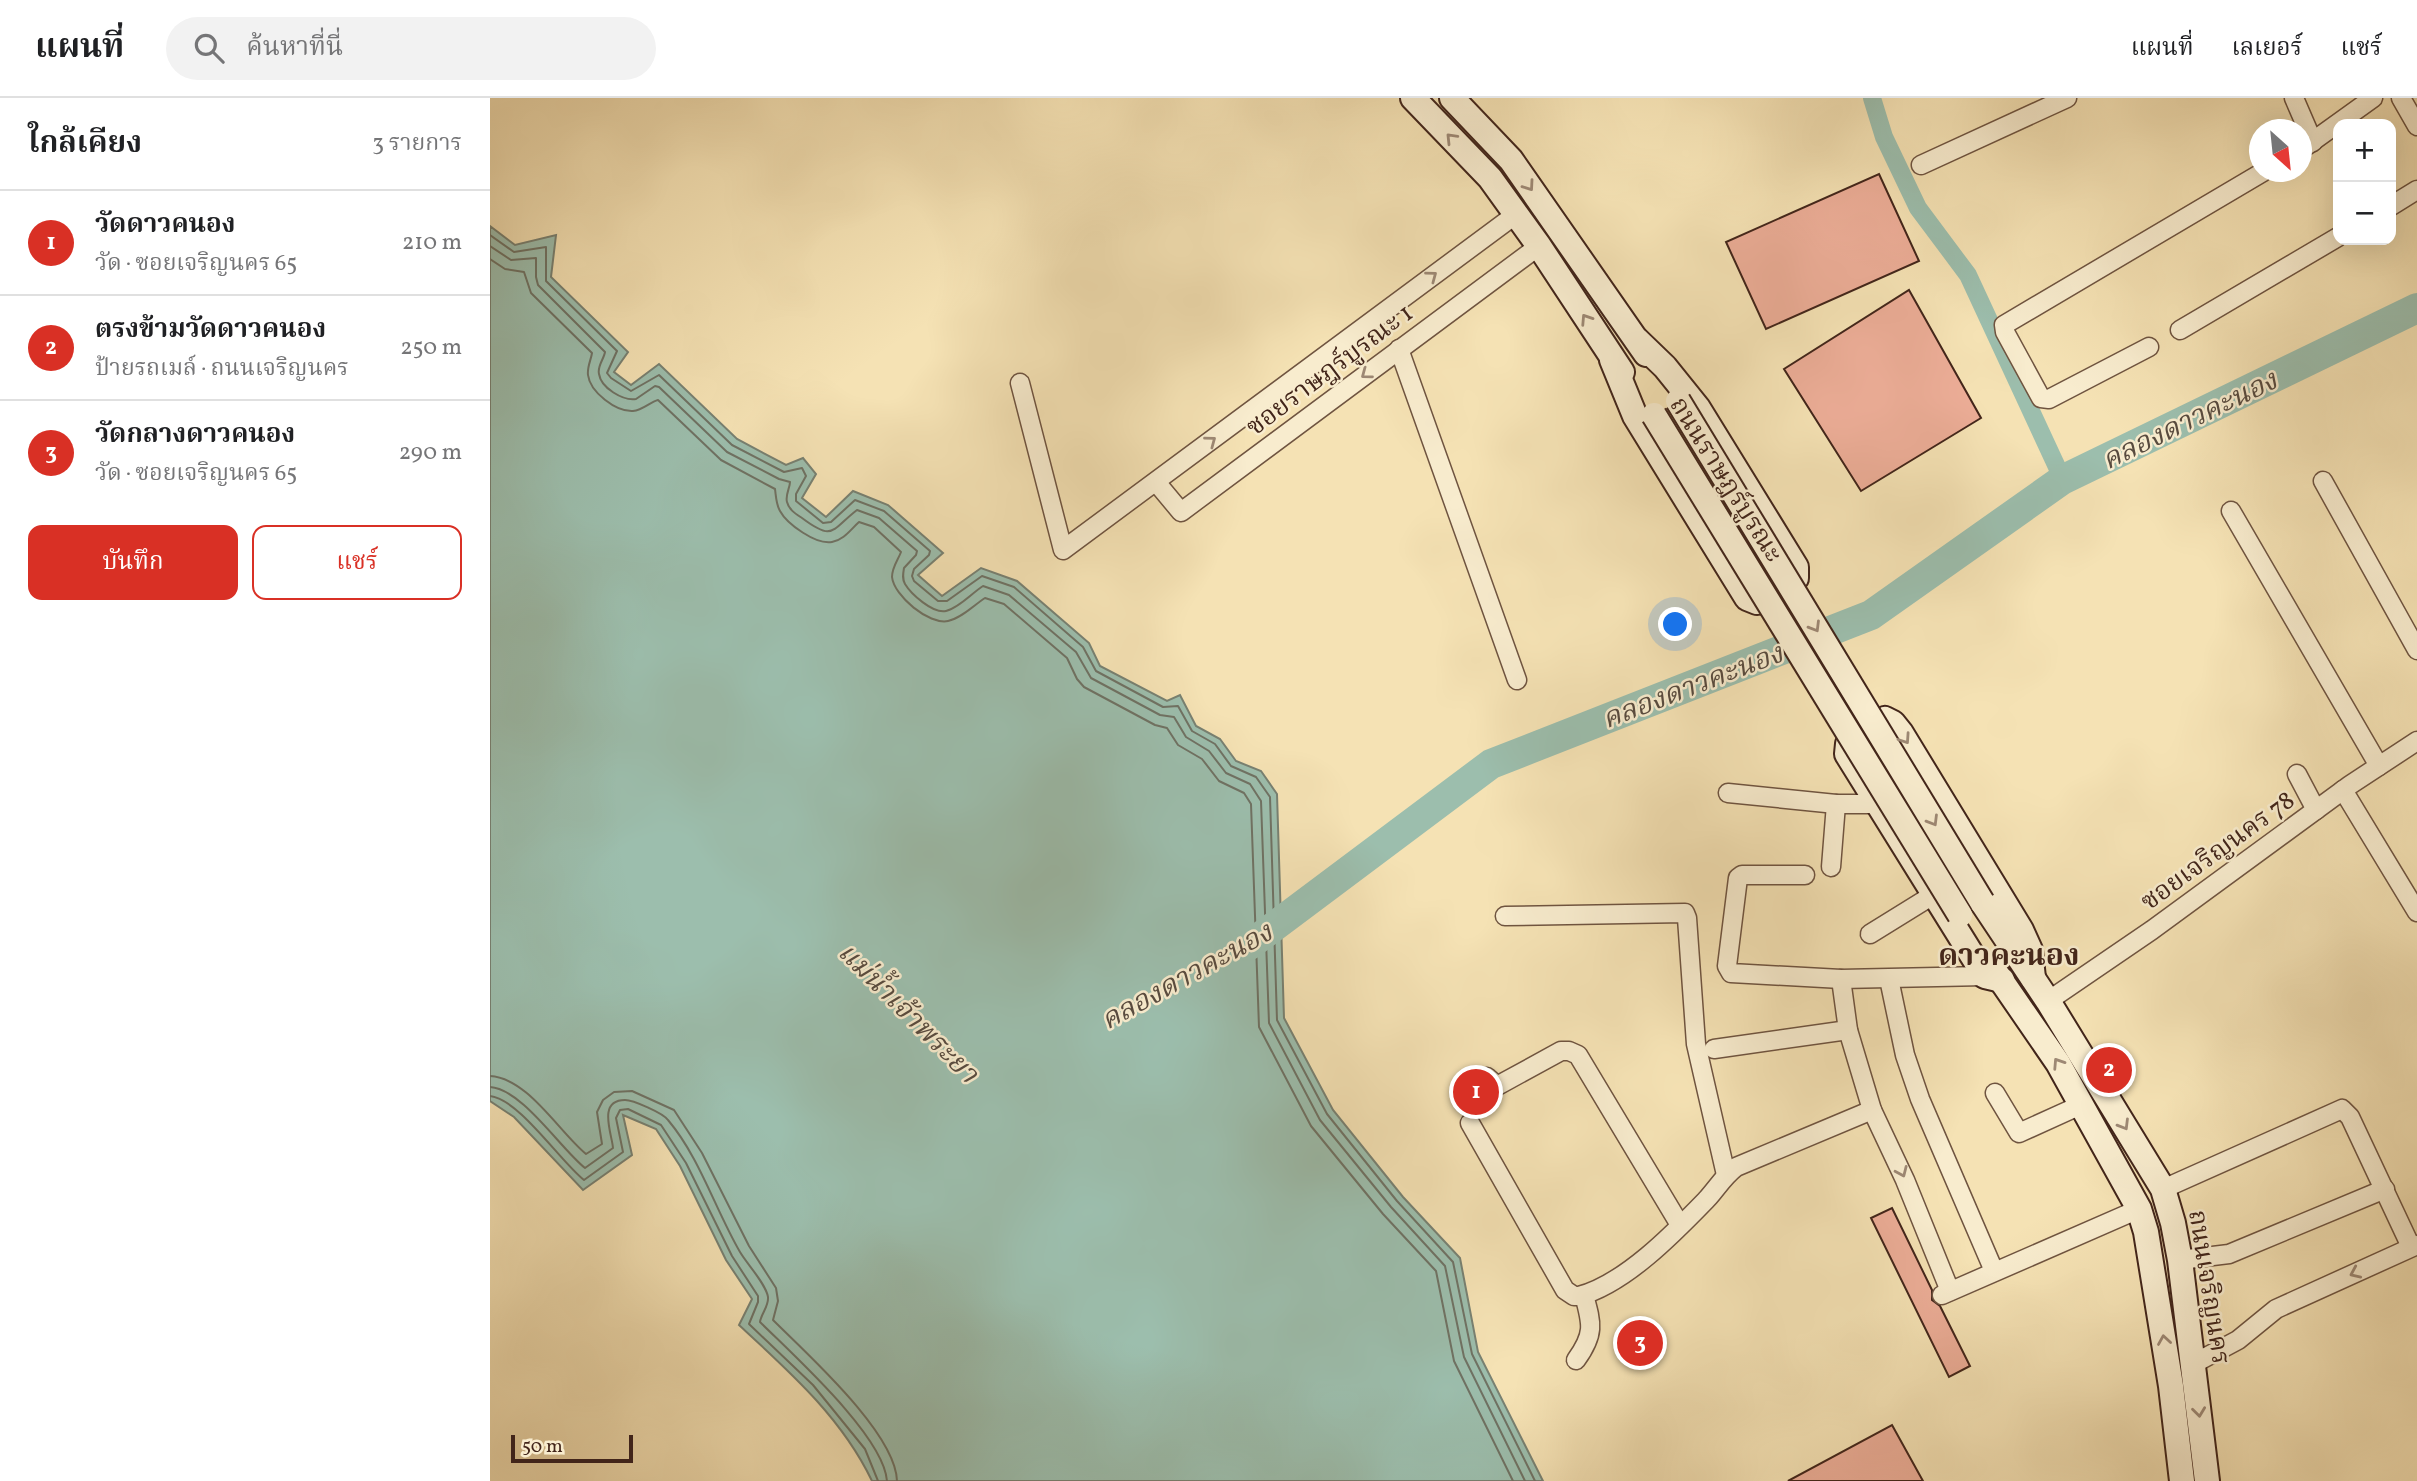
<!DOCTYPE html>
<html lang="th">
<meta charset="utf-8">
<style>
:root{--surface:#fff;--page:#f2f2f2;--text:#202124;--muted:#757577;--line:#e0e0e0;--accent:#d93025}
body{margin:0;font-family:Vollkorn,"Noto Serif Thai",serif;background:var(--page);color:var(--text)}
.controls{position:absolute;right:21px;top:21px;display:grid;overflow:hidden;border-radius:14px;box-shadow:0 7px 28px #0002}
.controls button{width:63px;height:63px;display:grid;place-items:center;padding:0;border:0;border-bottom:2px solid var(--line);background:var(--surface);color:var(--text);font:35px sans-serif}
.compass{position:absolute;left:1759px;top:21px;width:63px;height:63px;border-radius:50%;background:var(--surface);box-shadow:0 7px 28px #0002;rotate:153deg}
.scale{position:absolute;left:21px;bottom:18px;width:122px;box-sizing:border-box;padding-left:7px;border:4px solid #42251a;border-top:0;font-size:19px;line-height:24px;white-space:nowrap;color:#42251a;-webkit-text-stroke:5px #f8ecce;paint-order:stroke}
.you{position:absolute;left:1186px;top:527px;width:24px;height:24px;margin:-18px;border:5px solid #fff;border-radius:50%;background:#1a73e8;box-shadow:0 0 0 10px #1a73e833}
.badge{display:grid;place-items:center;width:46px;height:46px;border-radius:50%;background:var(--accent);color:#fff;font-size:23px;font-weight:700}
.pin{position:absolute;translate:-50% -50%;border:4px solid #fff;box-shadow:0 2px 7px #0006}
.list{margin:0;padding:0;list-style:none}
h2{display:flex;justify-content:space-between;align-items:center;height:91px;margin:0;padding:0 28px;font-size:30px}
h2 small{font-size:23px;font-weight:400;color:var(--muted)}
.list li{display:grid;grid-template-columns:46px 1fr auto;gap:21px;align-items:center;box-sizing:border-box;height:105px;padding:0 28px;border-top:2px solid var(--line)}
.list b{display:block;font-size:26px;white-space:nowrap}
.list p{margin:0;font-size:23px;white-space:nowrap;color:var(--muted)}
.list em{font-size:23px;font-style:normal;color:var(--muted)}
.actions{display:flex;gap:14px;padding:21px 28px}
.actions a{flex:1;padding:16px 0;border:2px solid var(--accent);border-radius:14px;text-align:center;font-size:24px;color:var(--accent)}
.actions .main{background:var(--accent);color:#fff}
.icon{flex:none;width:38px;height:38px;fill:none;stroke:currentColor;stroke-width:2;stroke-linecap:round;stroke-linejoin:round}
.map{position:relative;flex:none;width:1927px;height:1383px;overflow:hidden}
header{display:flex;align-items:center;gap:42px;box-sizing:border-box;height:98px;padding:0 35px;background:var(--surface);border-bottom:2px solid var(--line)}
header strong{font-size:33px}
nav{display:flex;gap:38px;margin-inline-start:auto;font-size:24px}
.search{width:490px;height:63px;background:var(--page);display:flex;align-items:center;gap:18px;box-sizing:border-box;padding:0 24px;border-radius:38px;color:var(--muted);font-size:26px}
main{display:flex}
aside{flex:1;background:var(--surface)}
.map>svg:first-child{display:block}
.water{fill:#9cbead;stroke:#788172;stroke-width:2}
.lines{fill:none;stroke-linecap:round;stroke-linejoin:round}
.shore{stroke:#6f7264;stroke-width:2}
.canal{stroke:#9cbead;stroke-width:18}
.river{stroke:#9cbead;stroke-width:30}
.building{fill:#ecad97;stroke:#42251a;stroke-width:2}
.street-casing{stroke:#6f5440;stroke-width:21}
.secondary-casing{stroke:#42251a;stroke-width:28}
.street{stroke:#f8ecce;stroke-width:18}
.secondary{stroke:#f8ecce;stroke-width:24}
.secondary-bridge-casing{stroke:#42251a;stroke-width:28;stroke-linecap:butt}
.secondary-bridge{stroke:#f8ecce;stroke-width:24}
.oneway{stroke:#9d8874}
.labels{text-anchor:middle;stroke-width:5;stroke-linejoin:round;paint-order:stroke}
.street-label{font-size:26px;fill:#42251a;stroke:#f8ecce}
.water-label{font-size:28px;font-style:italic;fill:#584b3f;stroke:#f8ecce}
.quarter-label{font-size:30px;font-weight:bold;fill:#42251a;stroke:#f8ecce}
</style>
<header>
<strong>แผนที่</strong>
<div class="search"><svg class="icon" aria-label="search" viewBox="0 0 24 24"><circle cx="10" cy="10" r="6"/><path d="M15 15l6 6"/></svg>ค้นหาที่นี่</div>
<nav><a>แผนที่</a><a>เลเยอร์</a><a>แชร์</a></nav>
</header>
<main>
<aside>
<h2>ใกล้เคียง<small>3 รายการ</small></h2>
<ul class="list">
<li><span class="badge">1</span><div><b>วัดดาวคนอง</b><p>วัด · ซอยเจริญนคร 65</p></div><em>210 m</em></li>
<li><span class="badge">2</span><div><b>ตรงข้ามวัดดาวคนอง</b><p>ป้ายรถเมล์ · ถนนเจริญนคร</p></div><em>250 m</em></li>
<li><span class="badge">3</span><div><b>วัดกลางดาวคนอง</b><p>วัด · ซอยเจริญนคร 65</p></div><em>290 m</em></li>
</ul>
<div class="actions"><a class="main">บันทึก</a><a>แชร์</a></div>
</aside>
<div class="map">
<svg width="1927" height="1383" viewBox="0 0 1927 1383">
<rect width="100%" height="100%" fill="#f5e2b4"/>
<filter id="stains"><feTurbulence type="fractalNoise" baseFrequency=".00286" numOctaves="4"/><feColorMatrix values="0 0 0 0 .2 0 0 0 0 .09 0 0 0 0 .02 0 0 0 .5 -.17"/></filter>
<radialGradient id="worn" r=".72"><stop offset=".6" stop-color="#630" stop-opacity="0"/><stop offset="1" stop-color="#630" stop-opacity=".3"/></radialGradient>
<path class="water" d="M0,128L25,147L66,137L61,179L138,254L124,274L141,287L169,266L247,341L296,367L313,360L326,376L312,400L336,419L363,393L398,407L453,455L428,477L452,498L491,470L527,483L599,545L610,568L677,603L690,597L706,628L730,641L746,663L771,673L787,696L794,920L843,1012L913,1099L970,1160L988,1254L1053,1383H382C352,1320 300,1274 249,1227L262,1201L236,1162L190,1068L166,1031L133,1017L142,1057L93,1092L24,1019L0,1003Z"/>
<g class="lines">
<g class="shore">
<path d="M0,137L24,154L56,149V183L127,253L117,275L121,280L141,293L169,277L242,347L294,374L312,370L316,378L306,396V403L333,425L341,424L365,402L394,413L440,453L439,457L424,471L422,478L424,483L448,503H457L492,478L524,489L593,549L606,573L673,609L688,608L702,633L725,646L741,668L766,679L780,699L787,922L837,1016L907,1103L963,1164L982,1256L1045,1383"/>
<path d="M0,148L21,162L46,160V179L48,187L115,254C114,261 107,268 109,276C111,290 133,303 146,301L165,288L169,289L237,354L289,381L300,384C300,390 295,397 297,404C299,412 306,416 312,420C344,444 341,432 367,412L389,420L427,453L426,457L414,470C413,476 412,481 415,486C421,496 443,516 456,513C469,510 482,495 493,488L519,497L586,554L601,580L670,617L684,619L696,639L719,653L736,675L760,686L771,703L779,925L830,1022L901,1109L955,1168L974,1259L1035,1383"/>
<path d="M0,161L15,171L34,174L41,195L102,255C101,262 97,269 98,277C100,294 126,314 143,313C153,312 160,304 168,302L231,362L285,391C286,398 286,406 290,413C297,426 326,447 342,444C354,442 361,431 369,424L384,429L411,454C408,462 402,469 402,479C404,498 439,527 458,523C472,520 484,507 495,500L514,506L577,560L587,581L594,589L665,627L677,630L688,647L712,661L729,683L754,695L761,706L769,929L821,1028L893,1116L946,1173L964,1263L1023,1383"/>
<path d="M0,978C38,980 69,1034 96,1056L112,1046L107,1014L113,1002L124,994L142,993L184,1012L212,1055L259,1148L286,1190L288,1203L283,1222C316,1255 406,1335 407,1383"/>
<path d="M0,989C32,991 70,1050 95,1070L123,1050C122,1036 107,1002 135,1002C143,1002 173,1015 178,1022C210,1060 225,1111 250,1154C257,1166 276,1186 278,1199C279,1208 271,1216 270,1224C302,1256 394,1338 397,1383"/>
<path d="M0,998C29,1001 70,1063 94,1082L133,1054L126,1020L130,1012L138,1011L171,1027L196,1065L242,1158L268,1198V1204L259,1226L323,1287L375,1351L388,1383"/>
</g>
<path class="canal" d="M1382,0L1394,39L1428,110L1478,177L1573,382"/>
<path class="river" d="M758,848L1001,666L1381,517L1572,382L1927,210"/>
</g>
<g class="building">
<path d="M1389,76L1429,163L1276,231L1236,144Z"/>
<path d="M1419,192L1491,320L1371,393L1294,271Z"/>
<path d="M1402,1110L1442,1192V1202L1450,1208L1480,1268L1459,1279L1381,1120Z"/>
<path d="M1402,1327L1433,1383H1298Z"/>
</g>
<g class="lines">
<defs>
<g id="street">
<path d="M1804,0L1823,44"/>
<path d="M1911,0L1927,28"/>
<path d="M1812,51L1883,0"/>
<path d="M1431,67L1577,0"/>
<path d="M1901,108L1927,92"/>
<path d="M1690,232L1848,139"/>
<path d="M1659,249L1559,301L1551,300L1515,234L1514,227L1773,74"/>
<path d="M909,251L1027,582"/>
<path d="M530,285L573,452L1025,117"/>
<path d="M1833,383L1927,552"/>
<path d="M666,384L691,414L1049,148"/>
<path d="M1741,413L1889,668"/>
<path d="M1807,676L1826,712"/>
<path d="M1853,692L1927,814"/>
<path d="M1238,695L1346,706H1387"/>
<path d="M1341,769L1346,706"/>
<path d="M1315,777H1252L1248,780L1237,868L1241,875L1351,881L1495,878"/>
<path d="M1015,818L1195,815L1197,820L1206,946L1236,1077"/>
<path d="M1380,836L1443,797"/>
<path d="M1351,881L1358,932L1382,1012L1415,1082L1460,1193"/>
<path d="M1399,881L1415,957L1430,1001L1504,1173"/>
<path d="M1558,903L1662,832L1860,687L1927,643"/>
<path d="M1224,951L1358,932"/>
<path d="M997,979L1007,988L1071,953H1079L1088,957L1190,1127"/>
<path d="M1505,995L1529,1035L1593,1006"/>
<path d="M980,1025L1075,1192L1084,1198H1089C1135,1186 1185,1134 1217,1101C1227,1090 1234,1078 1246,1069L1382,1012"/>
<path d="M1673,1091L1852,1011L1860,1019L1921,1149"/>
<path d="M1690,1162L1739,1156L1895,1091"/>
<path d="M1452,1197L1649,1111"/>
<path d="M1086,1262C1105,1236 1102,1226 1094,1197"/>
<path d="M1703,1266L1748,1242L1786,1211L1927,1147"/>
</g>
<g id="secondary">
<path d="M923,0L1000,80L1049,148L1132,274"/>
<path d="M962,0L1021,62L1156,256"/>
<path d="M1122,262L1145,318L1257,500L1267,504L1306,480V469L1208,310L1175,269L1147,242"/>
<path d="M1492,804L1558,903L1673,1091L1683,1125L1690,1162L1717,1383"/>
<path d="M1502,869L1568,965L1649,1111L1656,1134L1681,1288L1692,1383"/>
<path d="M1512,882L1495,878L1357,656L1358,646L1395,621L1403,625L1411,635L1531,832L1540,852L1543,880"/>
</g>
</defs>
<use href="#street" class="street-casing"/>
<use href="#secondary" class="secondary-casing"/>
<use href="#street" class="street"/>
<use href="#secondary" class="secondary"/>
<defs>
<g id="secondary-bridge">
<path d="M1188,303L1492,804"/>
<path d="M1164,317L1470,817"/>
</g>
</defs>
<use href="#secondary-bridge" class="secondary-bridge-casing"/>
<use href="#secondary-bridge" class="secondary-bridge"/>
</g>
<defs><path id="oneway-chevron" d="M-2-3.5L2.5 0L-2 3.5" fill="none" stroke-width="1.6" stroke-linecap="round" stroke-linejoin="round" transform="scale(1.75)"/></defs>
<g class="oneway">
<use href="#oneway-chevron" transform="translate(961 40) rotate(-134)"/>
<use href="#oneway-chevron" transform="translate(1039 88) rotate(55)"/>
<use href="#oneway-chevron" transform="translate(942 178) rotate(-37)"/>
<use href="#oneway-chevron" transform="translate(1096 221) rotate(-123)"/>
<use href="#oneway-chevron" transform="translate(876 276) rotate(143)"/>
<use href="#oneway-chevron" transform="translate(721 343) rotate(-37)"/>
<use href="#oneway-chevron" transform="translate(1325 529) rotate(59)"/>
<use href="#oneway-chevron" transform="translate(1415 641) rotate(56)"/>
<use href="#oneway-chevron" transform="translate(1443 723) rotate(59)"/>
<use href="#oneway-chevron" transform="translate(1568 965) rotate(-123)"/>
<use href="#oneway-chevron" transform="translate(1634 1027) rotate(59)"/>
<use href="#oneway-chevron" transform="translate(1412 1074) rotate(66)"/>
<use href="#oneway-chevron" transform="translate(1865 1175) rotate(156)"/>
<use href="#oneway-chevron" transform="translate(1674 1242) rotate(-99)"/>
<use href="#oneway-chevron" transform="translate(1709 1314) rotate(83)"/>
</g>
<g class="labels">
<g class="street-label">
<text transform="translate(839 271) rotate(-37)" y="9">ซอยราษฎร์บูรณะ 1</text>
<text transform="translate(1237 381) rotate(58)" y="9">ถนนราษฎร์บูรณะ</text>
<text transform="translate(1727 752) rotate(-36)" y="9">ซอยเจริญนคร 78</text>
<text transform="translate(1720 1189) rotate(81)" y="9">ถนนเจริญนคร</text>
</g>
<g class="water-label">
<text transform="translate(1699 321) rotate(-26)" y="10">คลองดาวคะนอง</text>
<text transform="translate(1202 587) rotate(-21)" y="10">คลองดาวคะนอง</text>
<text transform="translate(696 877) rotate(-29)" y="10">คลองดาวคะนอง</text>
<text transform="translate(419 914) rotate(45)" y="10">แม่น้ำเจ้าพระยา</text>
</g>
<g class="quarter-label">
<text x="1519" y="867">ดาวคะนอง</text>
</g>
</g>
<rect width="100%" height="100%" filter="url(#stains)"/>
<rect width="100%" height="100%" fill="url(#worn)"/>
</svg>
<div class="controls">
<button>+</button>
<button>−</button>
</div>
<svg class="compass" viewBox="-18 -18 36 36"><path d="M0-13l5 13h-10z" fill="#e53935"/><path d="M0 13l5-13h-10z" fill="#757577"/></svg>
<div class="scale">50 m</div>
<div class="you"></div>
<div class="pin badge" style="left:986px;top:994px">1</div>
<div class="pin badge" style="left:1619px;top:972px">2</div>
<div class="pin badge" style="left:1150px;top:1245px">3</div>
</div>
</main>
